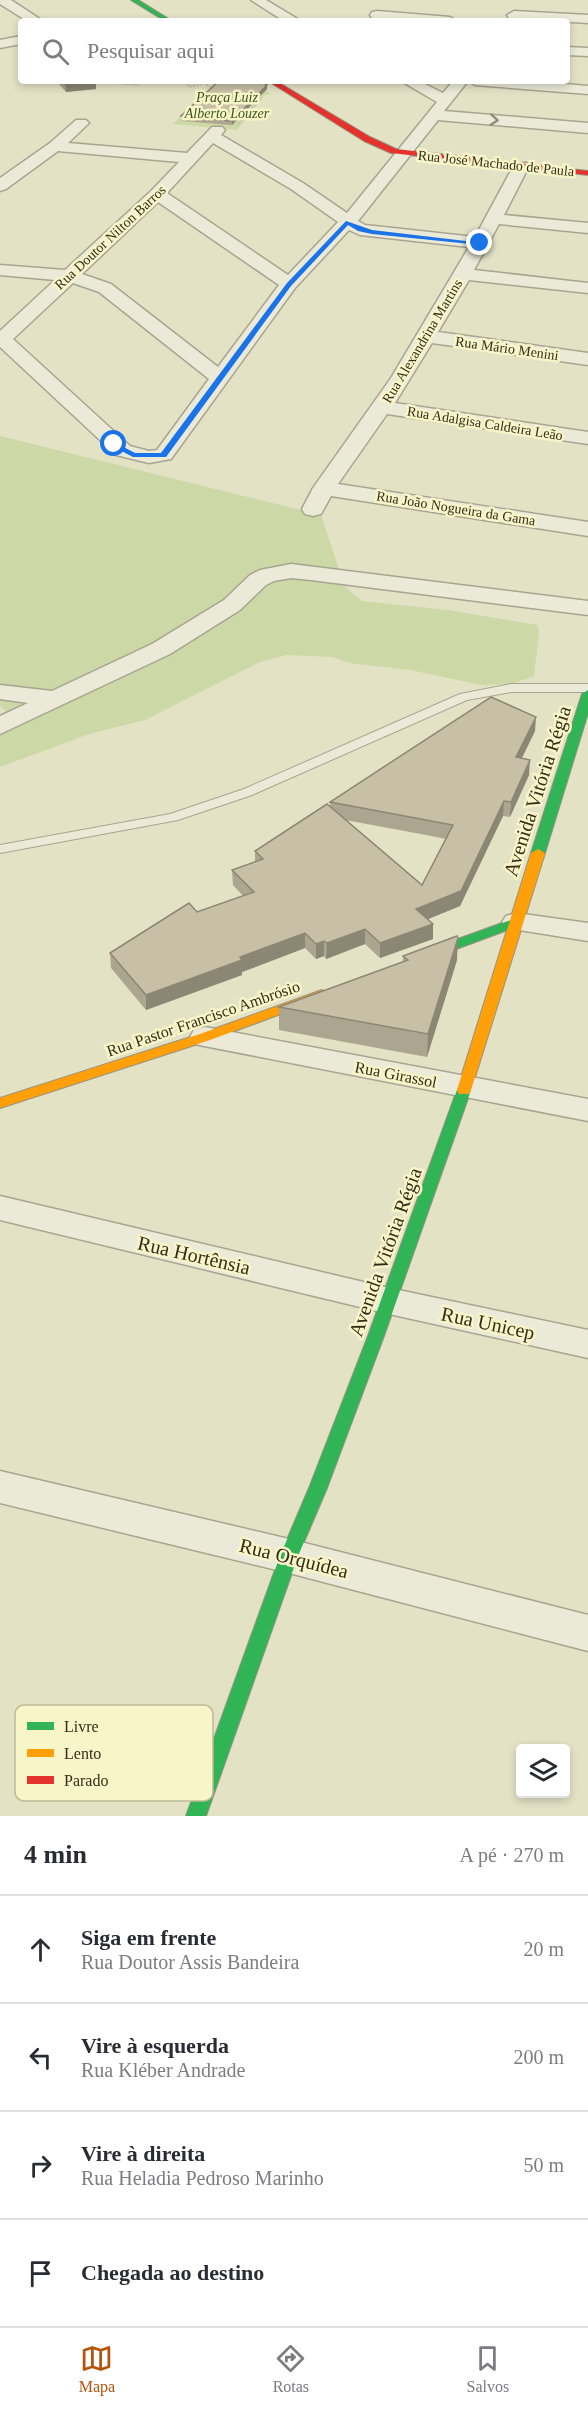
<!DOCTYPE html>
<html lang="pt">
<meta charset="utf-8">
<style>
:root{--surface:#fff;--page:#f2f2f3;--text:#2b2b33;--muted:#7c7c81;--line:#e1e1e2;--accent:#b45309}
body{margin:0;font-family:"Times New Roman",serif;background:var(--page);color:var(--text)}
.controls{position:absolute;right:18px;bottom:18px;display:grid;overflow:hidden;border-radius:6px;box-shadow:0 3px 9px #0003}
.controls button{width:54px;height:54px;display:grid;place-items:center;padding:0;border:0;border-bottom:2px solid var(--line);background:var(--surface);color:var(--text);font:30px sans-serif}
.stop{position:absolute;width:18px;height:18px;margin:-14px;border:4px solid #1a73e8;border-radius:50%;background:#fff}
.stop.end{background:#1a73e8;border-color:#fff;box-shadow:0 2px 6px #0008}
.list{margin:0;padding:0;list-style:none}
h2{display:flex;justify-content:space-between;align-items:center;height:78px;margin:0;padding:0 24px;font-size:26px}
h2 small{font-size:20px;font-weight:400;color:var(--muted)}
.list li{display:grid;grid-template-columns:39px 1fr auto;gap:18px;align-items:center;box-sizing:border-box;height:108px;padding:0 24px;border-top:2px solid var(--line)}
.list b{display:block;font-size:22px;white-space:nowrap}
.list p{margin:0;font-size:20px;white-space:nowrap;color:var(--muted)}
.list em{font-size:20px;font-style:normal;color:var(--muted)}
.icon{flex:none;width:33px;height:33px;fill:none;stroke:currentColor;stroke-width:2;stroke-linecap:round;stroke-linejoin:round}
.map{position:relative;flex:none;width:588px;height:1816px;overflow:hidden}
.search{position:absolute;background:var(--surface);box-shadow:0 3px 9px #0003;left:18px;right:18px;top:18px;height:66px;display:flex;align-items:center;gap:15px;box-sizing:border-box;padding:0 21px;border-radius:6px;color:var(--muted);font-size:22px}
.sheet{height:510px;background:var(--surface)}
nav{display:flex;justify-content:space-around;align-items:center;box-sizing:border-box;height:84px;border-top:2px solid var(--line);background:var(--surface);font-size:16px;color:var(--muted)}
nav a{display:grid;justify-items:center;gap:3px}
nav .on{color:var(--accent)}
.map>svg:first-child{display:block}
.green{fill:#ccd8a6}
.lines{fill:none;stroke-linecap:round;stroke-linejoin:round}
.lane-casing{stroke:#a8a490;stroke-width:2}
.street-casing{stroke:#a8a490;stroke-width:3}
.fast-casing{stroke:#979480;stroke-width:2}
.slow-casing{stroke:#979480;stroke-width:2}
.jam-casing{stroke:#979480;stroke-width:2}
.path{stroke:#c3c1b0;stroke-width:2;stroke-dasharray:2 1.5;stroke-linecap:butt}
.lane{fill:#ebead8;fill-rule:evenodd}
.street{fill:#ebead8;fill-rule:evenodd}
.fast{fill:#30b455;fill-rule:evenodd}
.slow{fill:#ff9f0a;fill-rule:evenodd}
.jam{fill:#e5322d;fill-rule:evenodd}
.wall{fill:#aca58f;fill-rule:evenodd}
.shaded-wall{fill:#8c8674}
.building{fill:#c8c0a6;stroke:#8c8674;stroke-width:1.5}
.oneway{stroke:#908c78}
.route{fill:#1a73e8}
.labels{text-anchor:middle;stroke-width:5;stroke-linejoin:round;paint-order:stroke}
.far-park-label{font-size:14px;font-style:italic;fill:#39541d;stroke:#f8f5c8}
.far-street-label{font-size:14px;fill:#352d19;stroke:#f8f5c8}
.street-label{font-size:16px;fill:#352d19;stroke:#f8f5c8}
.near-street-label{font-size:20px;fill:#352d19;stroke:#f8f5c8}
.key{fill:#f8f5c8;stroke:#beb994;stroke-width:1.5}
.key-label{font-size:16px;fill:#352d19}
</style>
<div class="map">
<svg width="588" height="1816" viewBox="0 0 588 1816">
<rect width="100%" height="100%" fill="#e4e2c5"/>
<g class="green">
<path d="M217,81H250L271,94L265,95L237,130L173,124Z"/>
<path d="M0,436L321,515L345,587L362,601L448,610L537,625L539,631L534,676L511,684L481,685L410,670L349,663L333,657L286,655L260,662L145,720L89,734L0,767V730L11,716L0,706Z"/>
</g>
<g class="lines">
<defs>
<path id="lane" d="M511,684H588V692H511L467,700L252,795L178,820L0,853V845L170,814L244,789L460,694Z"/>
<g id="street">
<path d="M0,0H11L43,21H27L0,4Z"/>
<path d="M251,0H266L301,21H284Z"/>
<path d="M377,11L450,17L457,21H402L372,18L370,15L372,12Z"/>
<path d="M514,11L588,15V23L509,18L507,15Z"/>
<path d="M21,36V44L0,48V40Z"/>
<path d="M567,47L588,48V56L567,55Z"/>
<path d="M401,81H419L443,93L453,81H529L588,86V94L475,85L468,81L444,111L588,123V133L438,120L358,221L365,225L475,237L515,163H527L529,166L504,215L588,223V233L499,224L474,270L588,283V293L469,280L438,332L588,353V365L432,343L395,403L588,432V444L387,414L338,484L588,522V536L331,496L321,514L313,516L305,514L302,509L313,488L391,378L469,247L360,235L349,230L295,288L171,459L149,463L116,455L0,347V331L55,280L0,275V265L65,270L151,191L179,162L58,151L6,189L0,191V178L50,143L76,120H86L89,123L68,143L187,153L212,127H222L225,130L221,135L303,183L347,213L437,102ZM213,143L291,189L338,222L288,275L167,193ZM158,202L279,285L218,367L111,284L82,274ZM73,283L99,292L209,379L157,450L149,451L130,446L13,339Z"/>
<path d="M291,564L588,601V615L311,580L291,578L274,581L266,585L240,610L170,654L0,734V716L28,703L0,699V685L52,691L152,644L224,600L250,575L260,570Z"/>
<path d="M516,913L588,923V941L506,928L502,922L506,916Z"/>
<path d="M205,1027L588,1099V1121L194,1044L190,1037L194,1030Z"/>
<path d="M0,1196L389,1288L588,1330V1358L389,1314L0,1220Z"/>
<path d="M0,1471L289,1539L588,1615V1651L289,1573L0,1503Z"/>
</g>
<g id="fast">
<path d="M131,0H138L172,21H165Z"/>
<path d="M588,690V713L545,853L538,857L533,856L531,853L582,694Z"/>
<path d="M516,918L521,919L523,922L521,925L421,962H411L409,959L411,956Z"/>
<path d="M464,1085L469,1086L471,1090L384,1336L327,1488L298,1556L206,1816H186L280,1556L309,1488L368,1336L457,1090L459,1086Z"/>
</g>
<g id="slow">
<path d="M538,849L545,853L471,1090L469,1094H459L457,1090L531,853Z"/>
<path d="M322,990L329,994L327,997L210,1040L0,1108V1098L200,1034Z"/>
</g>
<path id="jam" d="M268,81H276L370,137L396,149L588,171V175L391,153L364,141Z"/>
</defs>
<use href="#lane" class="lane-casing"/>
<use href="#street" class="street-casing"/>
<use href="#fast" class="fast-casing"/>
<use href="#slow" class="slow-casing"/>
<use href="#jam" class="jam-casing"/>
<g class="path">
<path d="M164,81H170"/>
<path d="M187,81L189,87L204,83L216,90"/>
<path d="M116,83L137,85L145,81"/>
<path d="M238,124L261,98"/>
</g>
<use href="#lane" class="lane"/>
<use href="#street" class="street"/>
<use href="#fast" class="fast"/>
<use href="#slow" class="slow"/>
<use href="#jam" class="jam"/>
</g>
<g class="wall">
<path d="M56,81H96V89L66,92Z"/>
<path d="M267,85V89L232,125L182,121L181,116Z"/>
<path d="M535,731L522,758L529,775L510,817L503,816L460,906L428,919L433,924V939L380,958L365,944L326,959L324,956L316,959L305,948L242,972V975L146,1010L111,968L110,953L197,912L243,896L233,885L232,870L255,862V851L330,807V802ZM345,820L421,834L446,839L422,885Z"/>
<path d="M403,956L457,960L427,1057L279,1030V1007L403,962Z"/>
</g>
<g class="shaded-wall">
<path d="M65,81H96V89L66,92Z"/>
<path d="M267,85V89L232,125V121Z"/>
<path d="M536,717L535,731L515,772L516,757Z"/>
<path d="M530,760L529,775L510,817L511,802Z"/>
<path d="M504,801L503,816L460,906L416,924V909Z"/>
<path d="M433,924V939L380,958V943Z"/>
<path d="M365,929V944L326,959L327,943Z"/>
<path d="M305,933V948L242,972V975L146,1010V995L240,957Z"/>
<path d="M458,938L457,960L427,1057L428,1034Z"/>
<path d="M324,941V956L316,959V944Z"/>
</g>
<g class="building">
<path d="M219,81H260L267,85L232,121L181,116Z"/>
<path d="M491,697L536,717L516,757L530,760L511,802L504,801L461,891L416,909L433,924L380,943L365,929L327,943L324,941L316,944L305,933L240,957L242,960L146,995L110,953L189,903L197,912L254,892L232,870L263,859L255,851L327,804L422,885L453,825L330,802Z"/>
<path d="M457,936L458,938L428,1034L279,1007L408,960L403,956Z"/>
</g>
<defs><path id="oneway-chevron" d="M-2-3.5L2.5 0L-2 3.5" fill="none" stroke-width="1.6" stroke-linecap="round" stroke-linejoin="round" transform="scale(1.5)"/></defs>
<use class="oneway" href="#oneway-chevron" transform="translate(494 120) rotate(5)"/>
<path class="route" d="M346,221L372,230L483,243L480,245L372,234L358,231L348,225L291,286L166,457H133L112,446L114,442L135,453H161L287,283Z"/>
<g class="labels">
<g class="far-park-label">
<text x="227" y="102">Praça Luiz<tspan x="227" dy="16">Alberto Louzer</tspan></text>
</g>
<g class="far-street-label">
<text transform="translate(496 163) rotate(6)" y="5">Rua José Machado de Paula</text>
<text transform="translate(110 237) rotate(-43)" y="5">Rua Doutor Nilton Barros</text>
<text transform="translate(422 341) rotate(-59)" y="5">Rua Alexandrina Martins</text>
<text transform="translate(507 348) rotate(8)" y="5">Rua Mário Menini</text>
<text transform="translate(485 423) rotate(9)" y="5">Rua Adalgisa Caldeira Leão</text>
<text transform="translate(456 508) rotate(9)" y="5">Rua João Nogueira da Gama</text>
</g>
<g class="street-label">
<text transform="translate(203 1018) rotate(-19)" y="6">Rua Pastor Francisco Ambrósio</text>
<text transform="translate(396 1074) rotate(11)" y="6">Rua Girassol</text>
</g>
<g class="near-street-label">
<text transform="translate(537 791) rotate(-72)" y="7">Avenida Vitória Régia</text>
<text transform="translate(385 1252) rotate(-70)" y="7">Avenida Vitória Régia</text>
<text transform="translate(194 1255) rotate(13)" y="7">Rua Hortênsia</text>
<text transform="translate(488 1323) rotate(12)" y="7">Rua Unicep</text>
<text transform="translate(294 1558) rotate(14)" y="7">Rua Orquídea</text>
</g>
</g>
<rect x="15" y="1705" width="198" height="96" rx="9" class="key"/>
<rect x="27" y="1722" width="27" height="8" fill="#30b455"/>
<rect x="27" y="1749" width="27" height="8" fill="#ff9f0a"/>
<rect x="27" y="1776" width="27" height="8" fill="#e5322d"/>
<g class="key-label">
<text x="64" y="1732">Livre</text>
<text x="64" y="1759">Lento</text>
<text x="64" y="1786">Parado</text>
</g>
</svg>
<div class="controls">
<button><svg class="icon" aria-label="layers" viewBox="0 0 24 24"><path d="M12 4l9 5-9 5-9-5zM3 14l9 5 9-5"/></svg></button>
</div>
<div class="stop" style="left:114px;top:444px"></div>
<div class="stop end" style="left:480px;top:243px"></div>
<div class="search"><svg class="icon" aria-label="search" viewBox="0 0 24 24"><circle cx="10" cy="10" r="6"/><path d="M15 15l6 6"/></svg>Pesquisar aqui</div>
</div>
<section class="sheet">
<h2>4 min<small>A pé · 270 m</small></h2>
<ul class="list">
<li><svg class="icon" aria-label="ahead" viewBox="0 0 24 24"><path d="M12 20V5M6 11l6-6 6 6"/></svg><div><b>Siga em frente</b><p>Rua Doutor Assis Bandeira</p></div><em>20 m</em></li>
<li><svg class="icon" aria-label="left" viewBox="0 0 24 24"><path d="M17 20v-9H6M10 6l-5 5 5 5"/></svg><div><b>Vire à esquerda</b><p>Rua Kléber Andrade</p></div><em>200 m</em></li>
<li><svg class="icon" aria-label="right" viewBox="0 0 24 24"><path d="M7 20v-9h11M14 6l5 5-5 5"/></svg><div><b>Vire à direita</b><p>Rua Heladia Pedroso Marinho</p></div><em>50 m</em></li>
<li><svg class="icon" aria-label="arrive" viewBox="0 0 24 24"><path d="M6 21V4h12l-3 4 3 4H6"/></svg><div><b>Chegada ao destino</b></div></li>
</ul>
</section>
<nav>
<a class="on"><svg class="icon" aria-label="map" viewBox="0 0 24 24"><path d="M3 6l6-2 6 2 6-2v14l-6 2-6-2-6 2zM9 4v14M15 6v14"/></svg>Mapa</a>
<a><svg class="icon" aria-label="directions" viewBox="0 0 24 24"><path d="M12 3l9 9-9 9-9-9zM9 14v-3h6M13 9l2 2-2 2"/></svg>Rotas</a>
<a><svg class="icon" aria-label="saved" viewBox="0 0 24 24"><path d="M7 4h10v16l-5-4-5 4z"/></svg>Salvos</a>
</nav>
